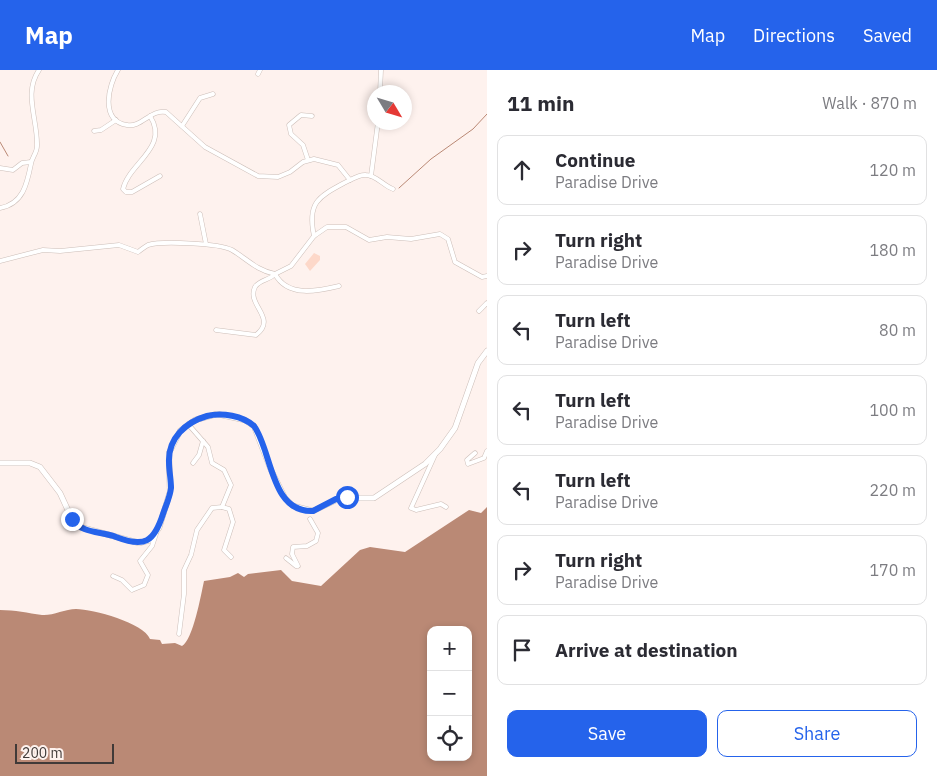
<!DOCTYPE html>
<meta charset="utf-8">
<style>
:root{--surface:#fff;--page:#f7f7f7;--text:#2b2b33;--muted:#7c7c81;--line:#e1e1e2;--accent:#2563eb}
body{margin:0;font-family:"IBM Plex Sans",sans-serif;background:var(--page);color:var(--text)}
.controls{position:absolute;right:15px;bottom:15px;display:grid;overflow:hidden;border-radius:10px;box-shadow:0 2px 8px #0003}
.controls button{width:45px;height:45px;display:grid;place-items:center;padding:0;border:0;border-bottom:1px solid var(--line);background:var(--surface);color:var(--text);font:25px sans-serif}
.compass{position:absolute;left:367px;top:15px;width:45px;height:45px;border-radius:50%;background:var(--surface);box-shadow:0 2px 8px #0003;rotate:128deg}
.scale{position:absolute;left:15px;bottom:12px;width:99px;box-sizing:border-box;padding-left:5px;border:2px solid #403a38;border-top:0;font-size:14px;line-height:18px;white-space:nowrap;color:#403a38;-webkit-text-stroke:4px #fef2ee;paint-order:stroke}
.stop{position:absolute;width:15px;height:15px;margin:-11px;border:4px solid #2563eb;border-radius:50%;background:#fff}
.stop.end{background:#2563eb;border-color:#fff;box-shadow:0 1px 5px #0008}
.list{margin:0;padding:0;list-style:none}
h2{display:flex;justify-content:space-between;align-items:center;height:65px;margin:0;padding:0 20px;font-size:21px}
h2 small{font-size:16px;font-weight:400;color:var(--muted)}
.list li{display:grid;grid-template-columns:32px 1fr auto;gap:15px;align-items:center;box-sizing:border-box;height:70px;margin:0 10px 10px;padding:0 10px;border:1px solid var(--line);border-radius:10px}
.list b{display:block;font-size:19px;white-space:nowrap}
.list p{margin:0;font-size:16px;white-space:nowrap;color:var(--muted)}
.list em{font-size:16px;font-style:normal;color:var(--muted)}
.actions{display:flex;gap:10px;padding:15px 20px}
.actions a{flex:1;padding:11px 0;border:1px solid var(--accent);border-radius:10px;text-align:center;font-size:18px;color:var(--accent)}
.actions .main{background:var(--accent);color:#fff}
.icon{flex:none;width:28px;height:28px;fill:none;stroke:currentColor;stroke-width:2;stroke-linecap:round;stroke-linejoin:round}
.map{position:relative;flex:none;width:487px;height:706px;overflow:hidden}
header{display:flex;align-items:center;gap:30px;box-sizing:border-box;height:70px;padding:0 25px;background:var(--accent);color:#fff}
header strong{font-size:24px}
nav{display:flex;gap:28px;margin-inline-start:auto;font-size:18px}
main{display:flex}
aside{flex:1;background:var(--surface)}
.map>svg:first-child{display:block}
.green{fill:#fdd8c9}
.water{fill:#ba8975;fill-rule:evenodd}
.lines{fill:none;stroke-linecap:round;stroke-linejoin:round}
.stream{stroke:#ba8975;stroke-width:1}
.minor-casing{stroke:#ccbeb8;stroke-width:5}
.tertiary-casing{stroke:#ccbeb8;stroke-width:6}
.minor{stroke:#fff;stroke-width:4}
.tertiary{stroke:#fff;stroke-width:5}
.route{stroke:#2563eb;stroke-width:6}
</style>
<header>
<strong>Map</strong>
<nav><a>Map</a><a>Directions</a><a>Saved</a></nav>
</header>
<main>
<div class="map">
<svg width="487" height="706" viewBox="0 0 487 706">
<rect width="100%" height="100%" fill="#fef2ee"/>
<path class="green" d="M314,183L320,186V190L310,201L305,194Z"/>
<path class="water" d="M487,437V706H0V540C15,540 28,543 42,545C52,546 65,539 76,539C93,539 144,553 150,569L160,570L162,574L175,573L182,576C193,570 201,525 204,511L230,507L238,503L244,507L248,504L281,500L292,511L321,516L360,480L370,477L405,482L469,440L481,443ZM431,560H468V687H431Z"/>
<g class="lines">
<g class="stream">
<path d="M0,72L8,86"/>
<path d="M399,118L431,89L473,59L487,44"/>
</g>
<defs>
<g id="minor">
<path d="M118,0C108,16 100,51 127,55C141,58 151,39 166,42L205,77L258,106L278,107L290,102L303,92L314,89L338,95L350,110"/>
<path d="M258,4L260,0"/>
<path d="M380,22L381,0"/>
<path d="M150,46C170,77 129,93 123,119L126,122H132L160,106"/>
<path d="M182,56L200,28L213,24"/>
<path d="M94,61L101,60L116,50"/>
<path d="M308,90L303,75L291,64L289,55L301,45L312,46"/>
<path d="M0,98L13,100L22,93L31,92"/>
<path d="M371,106L378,52"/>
<path d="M0,138C23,134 27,114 31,94C32,87 37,83 37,76C38,50 23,23 39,0"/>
<path d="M200,144L206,174"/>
<path d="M314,166C307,133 318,127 344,113C351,110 359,104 366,105C376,105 384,116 393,119"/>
<path d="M0,191L43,180L60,181L119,175L138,182C141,180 144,177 148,175C161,171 219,173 232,180C247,189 256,200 275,204L291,196L314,166L327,157H346L369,170L387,167L411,169L440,164L448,169L455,192L482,207L487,206"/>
<path d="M479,241L487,233"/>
<path d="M216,260L256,265C278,248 246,235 255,217C259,210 270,210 275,204C288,228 318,221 339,216"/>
<path d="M475,383L467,390L468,394L484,388L487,381"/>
<path d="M435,385L411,438L416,440L441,434L446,437"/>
<path d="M193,393L199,385L203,371"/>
<path d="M222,437L229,439L233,452L224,480L231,487"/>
<path d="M286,488L296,496"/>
<path d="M298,496L292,484L293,477L307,476L316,471L318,463L310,449"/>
<path d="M113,506L122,510L132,520L144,515L148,505L140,491L152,476L156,464"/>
<path d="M179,564L184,524V500L191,485L197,460L212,438L222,437L231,415L224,400L212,393L208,377L188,354"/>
</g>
<path id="tertiary" d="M0,393H30L40,397L60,423L72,449L80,457L139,473L150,470L159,458L170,422L169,383L180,361L195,350L217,344L245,350L254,356L271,400L285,428L293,436L313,441L340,428H374L425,394L440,379L455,358L478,293L487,281"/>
</defs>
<use href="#minor" class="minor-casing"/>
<use href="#tertiary" class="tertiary-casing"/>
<use href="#minor" class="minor"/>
<use href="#tertiary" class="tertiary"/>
</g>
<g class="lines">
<path class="route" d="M72,449C82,464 101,461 116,467C145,478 154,472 163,444C166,435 170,427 171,418C171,409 169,401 169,392C168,368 186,352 207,346C222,342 243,346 254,356C272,380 270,443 313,441L336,429L347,427"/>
</g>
</svg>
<div class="controls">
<button>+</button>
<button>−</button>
<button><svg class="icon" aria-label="locate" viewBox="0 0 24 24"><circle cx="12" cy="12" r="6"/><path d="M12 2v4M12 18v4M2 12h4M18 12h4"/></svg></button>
</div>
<svg class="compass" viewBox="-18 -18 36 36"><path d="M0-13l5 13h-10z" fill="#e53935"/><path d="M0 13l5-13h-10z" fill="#7c7c81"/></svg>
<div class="scale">200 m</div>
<div class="stop" style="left:347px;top:427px"></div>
<div class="stop end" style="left:72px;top:449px"></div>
</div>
<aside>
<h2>11 min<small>Walk · 870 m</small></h2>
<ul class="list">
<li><svg class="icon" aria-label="ahead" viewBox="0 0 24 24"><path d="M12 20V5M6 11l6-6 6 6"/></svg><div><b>Continue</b><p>Paradise Drive</p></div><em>120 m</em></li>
<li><svg class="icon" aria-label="right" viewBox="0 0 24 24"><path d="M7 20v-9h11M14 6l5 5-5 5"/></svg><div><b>Turn right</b><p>Paradise Drive</p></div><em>180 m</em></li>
<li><svg class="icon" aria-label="left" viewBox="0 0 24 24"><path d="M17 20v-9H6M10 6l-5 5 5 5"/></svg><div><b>Turn left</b><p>Paradise Drive</p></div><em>80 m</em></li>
<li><svg class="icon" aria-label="left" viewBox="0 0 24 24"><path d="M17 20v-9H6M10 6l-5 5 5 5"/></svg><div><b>Turn left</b><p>Paradise Drive</p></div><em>100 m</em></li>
<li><svg class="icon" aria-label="left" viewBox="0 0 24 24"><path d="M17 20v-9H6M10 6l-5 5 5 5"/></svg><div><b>Turn left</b><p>Paradise Drive</p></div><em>220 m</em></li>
<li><svg class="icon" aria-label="right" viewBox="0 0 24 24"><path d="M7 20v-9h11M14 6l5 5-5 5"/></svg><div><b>Turn right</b><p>Paradise Drive</p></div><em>170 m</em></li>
<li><svg class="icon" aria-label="arrive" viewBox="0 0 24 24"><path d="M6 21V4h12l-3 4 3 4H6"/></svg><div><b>Arrive at destination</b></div></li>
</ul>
<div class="actions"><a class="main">Save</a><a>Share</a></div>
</aside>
</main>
